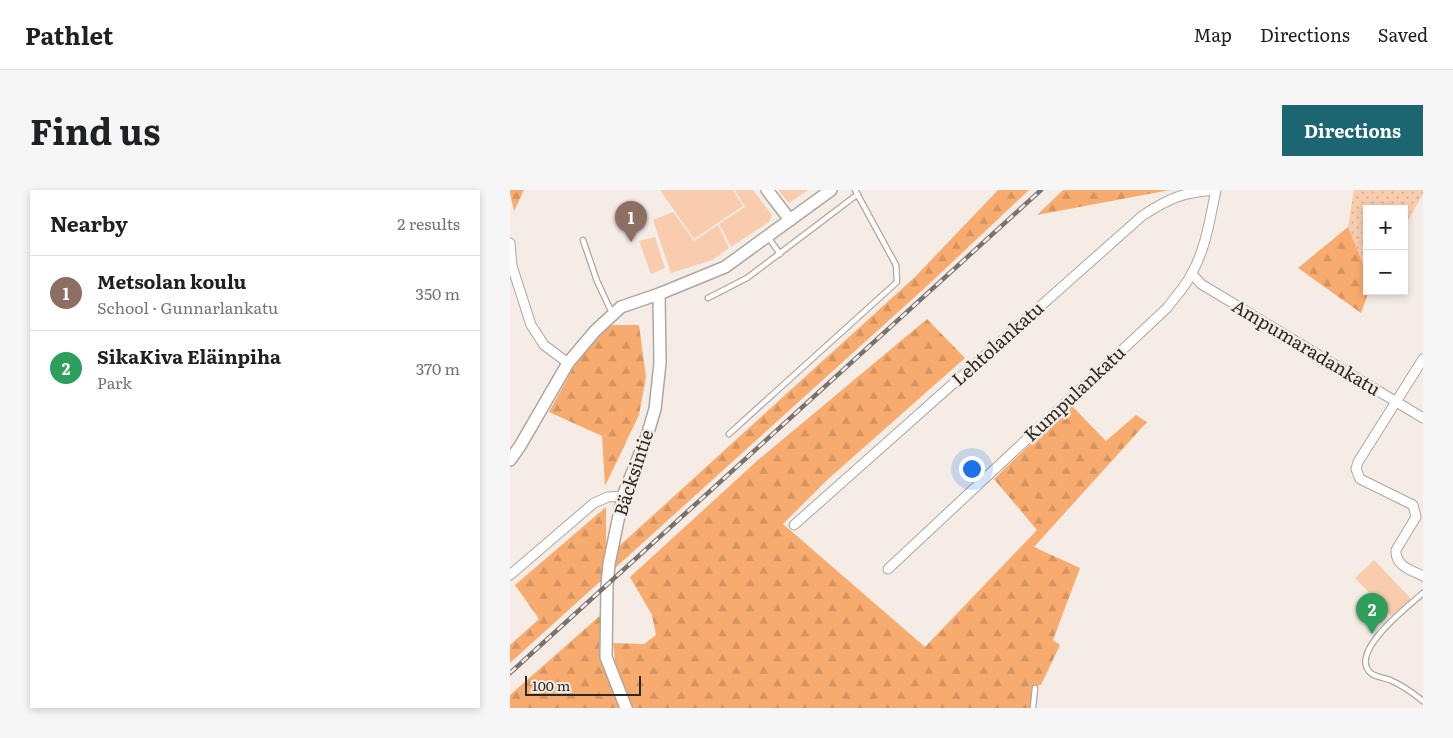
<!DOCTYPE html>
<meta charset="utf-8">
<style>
:root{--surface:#fff;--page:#f6f6f6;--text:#202124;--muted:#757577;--line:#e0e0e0;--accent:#1b6670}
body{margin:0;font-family:Literata,serif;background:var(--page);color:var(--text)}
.controls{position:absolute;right:15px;top:15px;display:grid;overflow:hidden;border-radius:0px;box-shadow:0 2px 8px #0003}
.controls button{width:45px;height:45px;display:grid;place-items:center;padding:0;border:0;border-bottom:1px solid var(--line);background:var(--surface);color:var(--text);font:25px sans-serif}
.scale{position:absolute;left:15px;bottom:12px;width:116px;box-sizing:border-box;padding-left:5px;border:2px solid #2b2826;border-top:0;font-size:14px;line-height:18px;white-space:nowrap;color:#2b2826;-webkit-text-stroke:4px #f5ece6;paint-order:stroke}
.you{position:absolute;left:461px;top:278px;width:18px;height:18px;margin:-12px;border:4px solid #fff;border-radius:50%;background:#1a73e8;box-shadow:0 0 0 8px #1a73e833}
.badge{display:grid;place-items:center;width:32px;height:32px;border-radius:50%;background:var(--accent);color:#fff;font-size:16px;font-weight:700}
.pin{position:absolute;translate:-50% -41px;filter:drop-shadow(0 1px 2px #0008)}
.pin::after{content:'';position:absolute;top:26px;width:18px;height:15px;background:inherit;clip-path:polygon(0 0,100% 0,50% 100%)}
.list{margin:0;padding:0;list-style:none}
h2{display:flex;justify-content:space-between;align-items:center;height:65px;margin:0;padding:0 20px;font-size:21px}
h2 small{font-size:16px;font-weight:400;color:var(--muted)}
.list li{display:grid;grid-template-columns:32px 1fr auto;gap:15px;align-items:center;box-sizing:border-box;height:75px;padding:0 20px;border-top:1px solid var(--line)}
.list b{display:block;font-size:19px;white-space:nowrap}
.list p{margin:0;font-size:16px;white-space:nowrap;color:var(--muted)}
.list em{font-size:16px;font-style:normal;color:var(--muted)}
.map{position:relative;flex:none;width:913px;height:518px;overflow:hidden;border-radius:0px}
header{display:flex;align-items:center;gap:30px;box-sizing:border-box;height:70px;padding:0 25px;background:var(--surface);border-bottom:1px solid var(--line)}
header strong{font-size:24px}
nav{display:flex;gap:28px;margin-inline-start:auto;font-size:18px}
.intro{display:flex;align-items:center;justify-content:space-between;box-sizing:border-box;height:120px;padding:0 30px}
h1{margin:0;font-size:35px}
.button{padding:12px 22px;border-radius:0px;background:var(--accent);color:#fff;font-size:18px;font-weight:700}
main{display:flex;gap:30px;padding:0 30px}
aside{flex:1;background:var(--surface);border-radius:0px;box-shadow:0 2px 8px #0003}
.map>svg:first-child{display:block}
.grass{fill:url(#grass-dots)}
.forest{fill:url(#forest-firs)}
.park{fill:#f8ccad}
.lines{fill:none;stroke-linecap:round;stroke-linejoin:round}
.service-casing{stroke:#aea6a0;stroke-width:7}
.minor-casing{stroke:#aea6a0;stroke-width:11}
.tertiary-casing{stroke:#aea6a0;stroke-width:14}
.service{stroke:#fff;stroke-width:4.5}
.minor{stroke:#fff;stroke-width:9}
.tertiary{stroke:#fff;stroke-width:11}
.rail-casing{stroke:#78726f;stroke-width:4.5}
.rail{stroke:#f5ece6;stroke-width:2.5;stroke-dasharray:8;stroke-linecap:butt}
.labels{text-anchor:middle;stroke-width:5;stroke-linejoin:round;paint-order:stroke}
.street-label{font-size:18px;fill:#2b2826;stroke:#f5ece6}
</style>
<header>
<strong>Pathlet</strong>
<nav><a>Map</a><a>Directions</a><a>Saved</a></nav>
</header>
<div class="intro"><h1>Find us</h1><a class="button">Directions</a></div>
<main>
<aside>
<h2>Nearby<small>2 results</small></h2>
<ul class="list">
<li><span class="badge" style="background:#8d6e63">1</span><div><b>Metsolan koulu</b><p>School · Gunnarlankatu</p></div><em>350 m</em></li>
<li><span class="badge" style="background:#2e9e5b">2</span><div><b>SikaKiva Eläinpiha</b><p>Park</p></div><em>370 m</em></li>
</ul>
</aside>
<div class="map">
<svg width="913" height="518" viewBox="0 0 913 518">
<defs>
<pattern id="grass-dots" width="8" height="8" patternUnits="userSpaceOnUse" patternTransform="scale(1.25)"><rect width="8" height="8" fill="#f8ccad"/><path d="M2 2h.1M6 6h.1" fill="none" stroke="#d5af95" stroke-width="1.8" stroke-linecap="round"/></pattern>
<pattern id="forest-firs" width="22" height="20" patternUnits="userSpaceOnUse" patternTransform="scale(1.25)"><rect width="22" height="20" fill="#f8ab6e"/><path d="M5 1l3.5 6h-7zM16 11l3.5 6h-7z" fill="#d5935f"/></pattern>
</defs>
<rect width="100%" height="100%" fill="#f5ece6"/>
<path class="grass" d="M844,0H913V4L894,37V19H857V83L838,37Z"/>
<g class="forest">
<path d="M0,0H14L4,21L0,3Z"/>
<path d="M488,0H519L418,95L0,473V455L29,429L5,395L96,317V368L406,86Z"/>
<path d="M553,0H660L527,25Z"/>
<path d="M838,37L857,83V101H859L851,123L788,78Z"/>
<path d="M417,129L455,168L317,290L273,334L415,457L527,340L484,289L561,215L596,251L626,225L637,232L524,357L570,378L543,450L550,455L531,495L523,496L521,518H121L106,478L103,453L134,454L146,445L142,425L120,387L248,270Z"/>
<path d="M100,135H129L136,187L129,225L95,296L92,246L39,222L68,169Z"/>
<path d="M93,423L89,458L110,518H0V505Z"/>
</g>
<g class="park">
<path d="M150,0H223L233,16L184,49Z"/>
<path d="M225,0H243L262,25L259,32L221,57L209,34L235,17Z"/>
<path d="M268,0H298L279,13Z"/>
<path d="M163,22L184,51L208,35L219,58L202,70L161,83L143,30Z"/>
<path d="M145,47L155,78L141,84L129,51Z"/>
<path d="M864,370L903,411L884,429L845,388Z"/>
</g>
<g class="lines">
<defs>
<g id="service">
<path d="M258,47L270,64"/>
<path d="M73,50L87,91L102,123"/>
<path d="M198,108L237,88L348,4"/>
<path d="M219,244L387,92L386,75L345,0"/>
<path d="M913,403C900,415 835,464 862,484C867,487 874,488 880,490C892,495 903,503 913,511"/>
<path d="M523,518L525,498"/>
</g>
<g id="minor">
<path d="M0,53L2,76"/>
<path d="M0,76H2L21,135L34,155L58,173"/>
<path d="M682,84L691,94L913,228"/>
<path d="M913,169L848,272L846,279L850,289L903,315L906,327L886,360C885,376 901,380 913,386"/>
<path d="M284,335L632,26C659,8 674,2 706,0"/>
<path d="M378,379L657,118C665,107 676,96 682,83C696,58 700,28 706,0"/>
<path d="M0,385L84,313L98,307L113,306"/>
</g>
<g id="tertiary">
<path d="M257,0L280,30"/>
<path d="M0,270L10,256L58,173L85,141L111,117L149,104L215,77L321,0"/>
<path d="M116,518L96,467L97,396L99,374L113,306L137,246L145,219L150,173L149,104"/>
</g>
</defs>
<use href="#service" class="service-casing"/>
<use href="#minor" class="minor-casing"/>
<use href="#tertiary" class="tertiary-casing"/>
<use href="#service" class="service"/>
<use href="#minor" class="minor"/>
<use href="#tertiary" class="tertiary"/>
<defs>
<path id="rail" d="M0,483L531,0"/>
</defs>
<use href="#rail" class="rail-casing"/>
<use href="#rail" class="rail"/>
</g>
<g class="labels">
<g class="street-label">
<text transform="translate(488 154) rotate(-42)" y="6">Lehtolankatu</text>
<text transform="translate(796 158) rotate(31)" y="6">Ampumaradankatu</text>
<text transform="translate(565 204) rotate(-43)" y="6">Kumpulankatu</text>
<text transform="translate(124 283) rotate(-72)" y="6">Bäcksintie</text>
</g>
</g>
</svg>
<div class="controls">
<button>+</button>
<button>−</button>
</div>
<div class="scale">100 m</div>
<div class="you"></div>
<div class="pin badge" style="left:121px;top:52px;background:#8d6e63">1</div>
<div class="pin badge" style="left:862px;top:444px;background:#2e9e5b">2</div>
</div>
</main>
